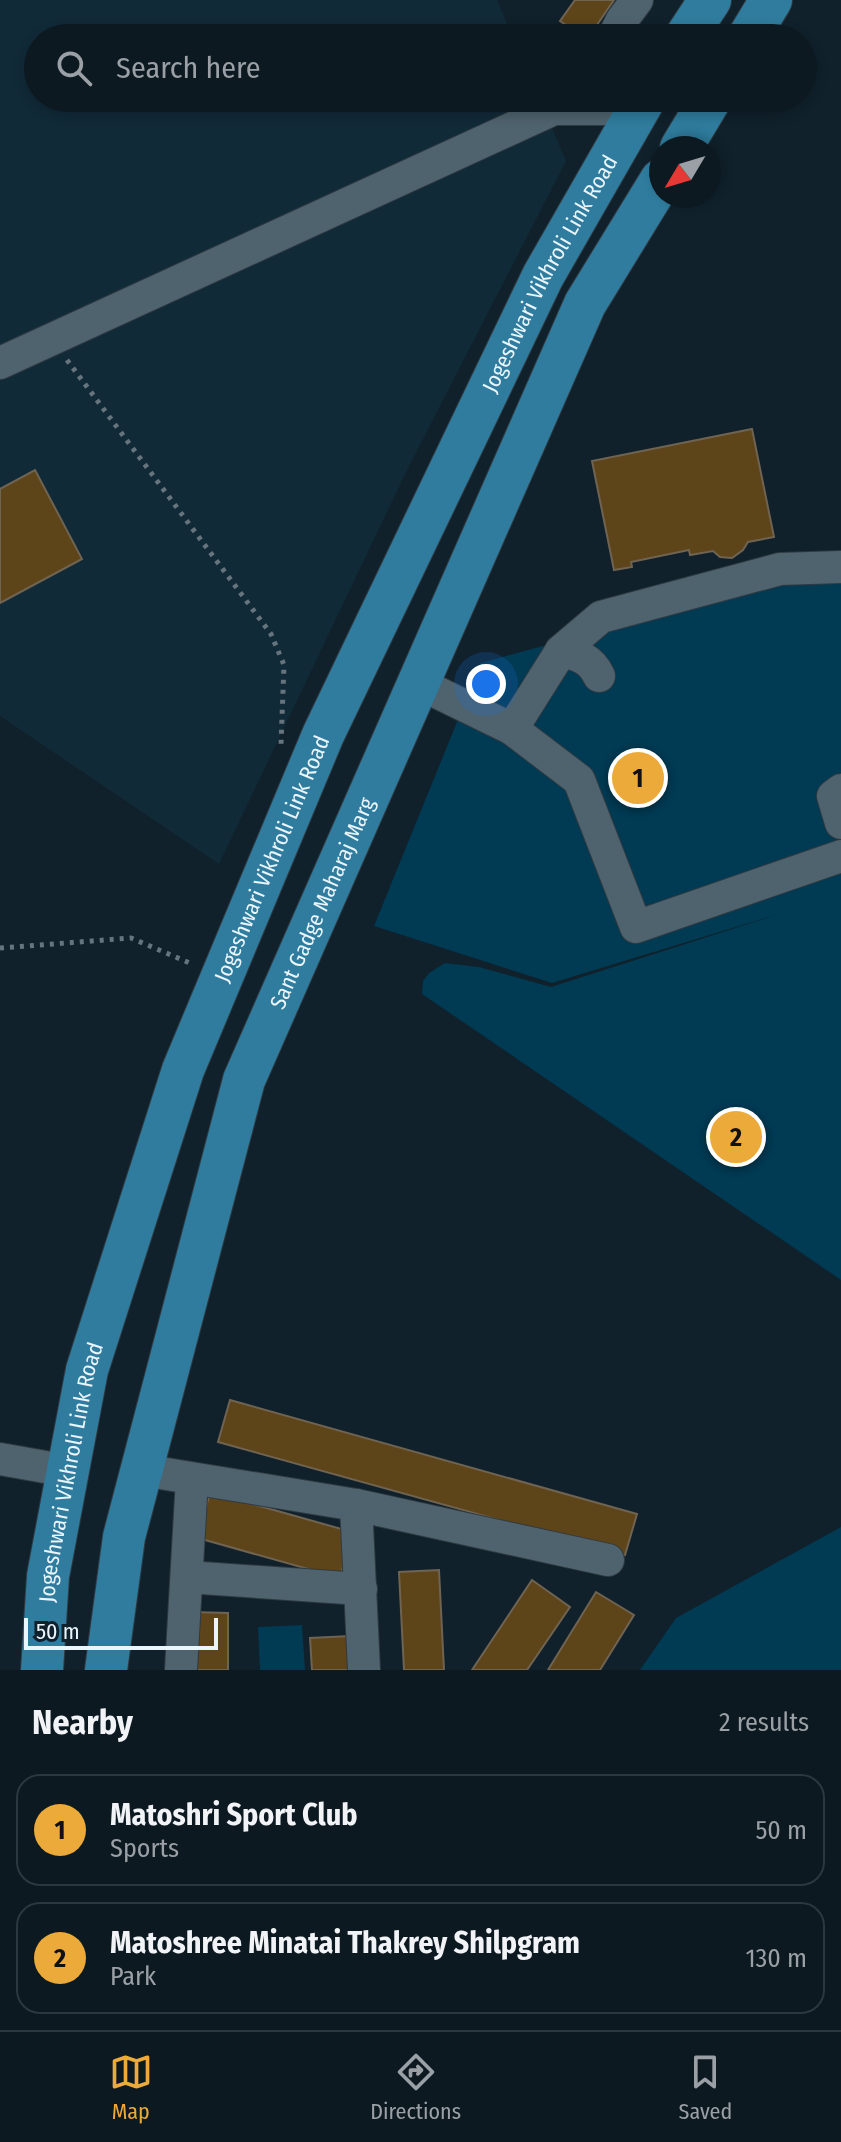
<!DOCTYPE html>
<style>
:root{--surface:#0c1920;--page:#152229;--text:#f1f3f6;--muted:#9aa0a5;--line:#2c383e;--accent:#ebaa39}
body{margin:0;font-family:"Fira Sans Condensed",sans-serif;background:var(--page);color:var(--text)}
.compass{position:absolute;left:649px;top:136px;width:72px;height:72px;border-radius:50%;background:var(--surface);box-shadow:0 4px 12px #0003;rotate:232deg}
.scale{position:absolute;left:24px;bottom:20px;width:194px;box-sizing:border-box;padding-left:8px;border:4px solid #eaf5fc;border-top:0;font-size:22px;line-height:28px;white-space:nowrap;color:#eaf5fc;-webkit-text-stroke:6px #10212b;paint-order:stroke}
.you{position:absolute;left:486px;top:684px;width:28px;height:28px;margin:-20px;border:6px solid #fff;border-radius:50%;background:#1a73e8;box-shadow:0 0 0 12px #1a73e833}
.badge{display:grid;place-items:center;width:52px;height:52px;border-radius:50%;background:var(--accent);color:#111;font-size:26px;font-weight:700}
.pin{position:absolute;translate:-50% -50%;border:4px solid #fff;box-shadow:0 2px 8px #0006}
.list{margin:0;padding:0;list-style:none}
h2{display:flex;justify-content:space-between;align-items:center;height:104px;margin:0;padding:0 32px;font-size:34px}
h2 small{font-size:26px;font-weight:400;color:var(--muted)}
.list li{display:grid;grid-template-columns:52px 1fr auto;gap:24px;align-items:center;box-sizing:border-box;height:112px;margin:0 16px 16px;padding:0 16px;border:2px solid var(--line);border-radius:24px}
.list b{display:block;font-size:30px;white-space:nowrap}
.list p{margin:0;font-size:26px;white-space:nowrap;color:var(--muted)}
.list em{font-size:26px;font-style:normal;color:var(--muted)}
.icon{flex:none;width:44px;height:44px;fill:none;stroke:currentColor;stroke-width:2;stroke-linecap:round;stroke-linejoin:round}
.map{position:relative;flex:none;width:841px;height:1670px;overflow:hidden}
.search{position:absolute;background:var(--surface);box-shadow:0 4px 12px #0003;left:24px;right:24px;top:24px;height:88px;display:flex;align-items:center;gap:20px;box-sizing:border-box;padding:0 28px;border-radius:44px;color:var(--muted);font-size:30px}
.sheet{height:360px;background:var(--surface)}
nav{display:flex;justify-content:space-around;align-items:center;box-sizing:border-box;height:112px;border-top:2px solid var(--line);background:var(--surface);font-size:22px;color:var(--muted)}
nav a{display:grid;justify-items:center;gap:4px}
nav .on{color:var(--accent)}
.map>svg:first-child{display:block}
.built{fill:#112a38}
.green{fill:#003a53}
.building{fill:#5e4419;stroke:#6f6352;stroke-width:2}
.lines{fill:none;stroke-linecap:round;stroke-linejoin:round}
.minor-casing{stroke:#2f3a42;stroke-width:34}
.major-casing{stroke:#2f3a42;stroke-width:44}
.path{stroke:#65747d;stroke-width:5;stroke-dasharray:4 6;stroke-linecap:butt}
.minor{stroke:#4f636e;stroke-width:32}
.major{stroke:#2f7c9e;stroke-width:42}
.labels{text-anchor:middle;stroke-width:7;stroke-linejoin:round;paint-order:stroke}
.street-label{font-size:22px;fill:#eaf5fc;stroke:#10212b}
</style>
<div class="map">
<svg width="841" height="1670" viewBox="0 0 841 1670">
<rect width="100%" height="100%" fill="#10212b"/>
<path class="built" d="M0,0H497L513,38H38V98H539L566,161L406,472L219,864L0,716Z"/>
<g class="green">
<path d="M841,564V1280L422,994L423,981L429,973L445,963L479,967L551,987L785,912L552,983L374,926L481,663Z"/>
<path d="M841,1527V1670H640L676,1618Z"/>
<path d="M302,1625L305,1670H260L258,1627Z"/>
</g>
<g class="building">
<path d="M575,0H614L588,38H585L560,21Z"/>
<path d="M752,429L774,537L748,542L743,550L732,558L720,557L713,551L690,555L689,550L631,562L632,567L614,570L592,461Z"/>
<path d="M35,470L82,559L0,603V489Z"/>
<path d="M230,1400L637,1514L625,1555L218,1442Z"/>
<path d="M210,1492L352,1532L340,1578L198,1538Z"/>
<path d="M439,1570L444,1670H404L399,1572Z"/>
<path d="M532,1580L570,1607L527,1670H472Z"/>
<path d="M596,1592L634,1615L600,1670H548Z"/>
<path d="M191,1612L228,1613V1670H191Z"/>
<path d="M350,1636L352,1670H312L310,1638Z"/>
</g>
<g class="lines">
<defs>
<g id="minor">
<path d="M613,38L622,20L637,0"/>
<path d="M0,363L554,109H638"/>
<path d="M561,651C579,655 591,659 599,676"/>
<path d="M418,683L512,729L579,780L636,927L841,856"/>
<path d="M512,729L561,651L601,617L780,569L841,567"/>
<path d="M841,790L833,796L841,823"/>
<path d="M0,1459L68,1471"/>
<path d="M142,1470L356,1505L608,1560"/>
<path d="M356,1505L364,1670"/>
<path d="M187,1577L361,1589"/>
<path d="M181,1670L192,1479"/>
</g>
<g id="major">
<path d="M685,38L710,0"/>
<path d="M748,38L771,0"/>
<path d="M681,148L711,98"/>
<path id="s1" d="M42,1670L48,1576L87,1370L183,1070L323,735L543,276L645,98"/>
<path id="s2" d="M106,1670L124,1537L244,1080L585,304L661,180"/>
</g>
</defs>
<use href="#minor" class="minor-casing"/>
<use href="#major" class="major-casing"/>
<g class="path">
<path d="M67,360L271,634L284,665L281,744"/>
<path d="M0,948L131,938L192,964"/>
</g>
<use href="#minor" class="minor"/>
<use href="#major" class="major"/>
</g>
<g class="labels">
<g class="street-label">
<text dy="8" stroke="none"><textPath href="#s1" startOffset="1496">Jogeshwari Vikhroli Link Road</textPath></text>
<text dy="8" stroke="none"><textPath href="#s1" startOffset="848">Jogeshwari Vikhroli Link Road</textPath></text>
<text dy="8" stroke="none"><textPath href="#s2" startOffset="800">Sant Gadge Maharaj Marg</textPath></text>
<text dy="8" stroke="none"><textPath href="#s1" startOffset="200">Jogeshwari Vikhroli Link Road</textPath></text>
</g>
</g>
</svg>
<svg class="compass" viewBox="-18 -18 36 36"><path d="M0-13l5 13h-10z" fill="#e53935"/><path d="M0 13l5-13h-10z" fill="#9aa0a5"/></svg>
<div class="scale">50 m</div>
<div class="you"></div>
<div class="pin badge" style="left:638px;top:778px">1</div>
<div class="pin badge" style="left:736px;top:1137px">2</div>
<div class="search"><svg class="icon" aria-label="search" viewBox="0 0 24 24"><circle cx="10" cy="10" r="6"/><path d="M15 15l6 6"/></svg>Search here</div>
</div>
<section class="sheet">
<h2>Nearby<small>2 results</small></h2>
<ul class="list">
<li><span class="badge">1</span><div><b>Matoshri Sport Club</b><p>Sports</p></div><em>50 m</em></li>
<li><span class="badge">2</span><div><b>Matoshree Minatai Thakrey Shilpgram</b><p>Park</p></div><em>130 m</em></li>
</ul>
</section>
<nav>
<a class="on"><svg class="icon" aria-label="map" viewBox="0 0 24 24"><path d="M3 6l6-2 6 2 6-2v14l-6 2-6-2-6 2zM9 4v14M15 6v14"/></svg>Map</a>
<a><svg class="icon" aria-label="directions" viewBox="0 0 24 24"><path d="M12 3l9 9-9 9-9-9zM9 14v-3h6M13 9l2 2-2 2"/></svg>Directions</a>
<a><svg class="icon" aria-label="saved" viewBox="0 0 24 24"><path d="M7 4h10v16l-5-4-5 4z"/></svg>Saved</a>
</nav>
